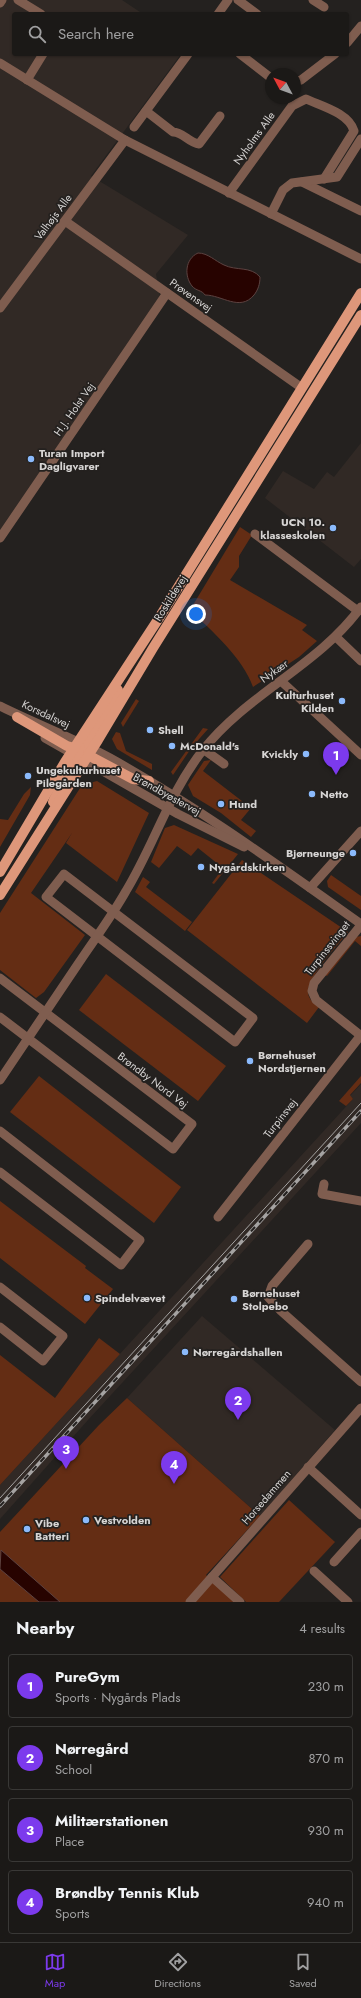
<!DOCTYPE html>
<meta charset="utf-8">
<style>
:root{--surface:#1b1917;--page:#282624;--text:#f1f3f6;--muted:#a0a0a1;--line:#393836;--accent:#7c3aed}
body{margin:0;font-family:Jost,sans-serif;background:var(--page);color:var(--text)}
.compass{position:absolute;left:265px;top:68px;width:36px;height:36px;border-radius:50%;background:var(--surface);box-shadow:0 1px 3px #0004;rotate:311deg}
.you{position:absolute;left:196px;top:614px;width:14px;height:14px;margin:-10px;border:3px solid #fff;border-radius:50%;background:#1a73e8;box-shadow:0 0 0 6px #1a73e833}
.badge{display:grid;place-items:center;width:26px;height:26px;border-radius:50%;background:var(--accent);color:#fff;font-size:13px;font-weight:700}
.pin{position:absolute;translate:-50% -33px;filter:drop-shadow(0 1px 2px #0008)}
.pin::after{content:'';position:absolute;top:21px;width:14px;height:12px;background:inherit;clip-path:polygon(0 0,100% 0,50% 100%)}
.list{margin:0;padding:0;list-style:none}
h2{display:flex;justify-content:space-between;align-items:center;height:52px;margin:0;padding:0 16px;font-size:17px}
h2 small{font-size:13px;font-weight:400;color:var(--muted)}
.list li{display:grid;grid-template-columns:26px 1fr auto;gap:12px;align-items:center;box-sizing:border-box;height:64px;margin:0 8px 8px;padding:0 8px;border:1px solid var(--line);border-radius:4px}
.list b{display:block;font-size:15px;white-space:nowrap}
.list p{margin:0;font-size:13px;white-space:nowrap;color:var(--muted)}
.list em{font-size:13px;font-style:normal;color:var(--muted)}
.icon{flex:none;width:22px;height:22px;fill:none;stroke:currentColor;stroke-width:2;stroke-linecap:round;stroke-linejoin:round}
.map{position:relative;flex:none;width:361px;height:1602px;overflow:hidden}
.search{position:absolute;background:var(--surface);box-shadow:0 1px 3px #0004;left:12px;right:12px;top:12px;height:44px;display:flex;align-items:center;gap:10px;box-sizing:border-box;padding:0 14px;border-radius:4px;color:var(--muted);font-size:15px}
.sheet{height:340px;background:var(--surface)}
nav{display:flex;justify-content:space-around;align-items:center;box-sizing:border-box;height:56px;border-top:1px solid var(--line);background:var(--surface);font-size:11px;color:var(--muted)}
nav a{display:grid;justify-items:center;gap:2px}
nav .on{color:var(--accent)}
.map>svg:first-child{display:block}
.built{fill:#312925}
.green{fill:#642d14}
.water{fill:#270300;stroke:#5c4240}
.lines{fill:none;stroke-linecap:round;stroke-linejoin:round}
.minor{stroke:#7f5d4f;stroke-width:9}
.major{stroke:#de977a;stroke-width:10}
.tram{stroke:#a5a3a2;stroke-width:1}
.rail-casing{stroke:#a5a3a2;stroke-width:3.5}
.rail{stroke:#24211f;stroke-width:2;stroke-dasharray:6;stroke-linecap:butt}
.poi-dot{fill:#8bbafc;stroke:#24211f;stroke-width:1.5}
.labels{text-anchor:middle;stroke-width:3.5;stroke-linejoin:round;paint-order:stroke}
.street-label{font-size:11px;fill:#d7d5d4;stroke:#24211f}
.poi-label{font-size:11px;font-weight:bold;fill:#d7d5d4;stroke:#24211f;text-anchor:start}
</style>
<div class="map">
<svg width="361" height="1602" viewBox="0 0 361 1602">
<rect width="100%" height="100%" fill="#24211f"/>
<g class="built">
<path d="M0,0H122L143,14H14V54H181L91,176L188,235L156,274L160,297L0,530Z"/>
<path d="M361,443V559L354,567L265,498L283,471L314,489L327,472L334,477Z"/>
<path d="M361,1084V1123L88,1420L0,1519V1485L353,1099L350,1096Z"/>
<path d="M202,1316L335,1430L260,1516L127,1398Z"/>
</g>
<g class="green">
<path d="M240,527L252,535L239,556V567L230,580L307,625L302,630L317,641L299,657L253,687C243,658 212,631 190,610Z"/>
<path d="M136,699L139,701L123,727L121,723Z"/>
<path d="M203,728L208,729L192,747L173,775L171,772Z"/>
<path d="M116,732L120,733L126,751L152,764V770L117,749L112,739Z"/>
<path d="M211,760L203,771L251,808L241,820L256,831L251,837L221,813L193,796L188,785L204,761Z"/>
<path d="M97,781L149,813L117,882L66,843L72,833L31,893L85,935L44,992L36,998L0,970V913L82,785Z"/>
<path d="M31,787L30,795L0,847V819L8,820L24,794Z"/>
<path d="M174,825L238,854L214,884L212,883L223,868L198,848L191,856L177,846L159,868L151,862L165,828Z"/>
<path d="M242,860L348,932C339,944 306,979 308,993C309,1000 314,1003 319,1007L307,1023L187,930Z"/>
<path d="M331,875L361,896V910L328,887L327,881Z"/>
<path d="M143,877L150,882L146,887L192,922L185,931L135,892Z"/>
<path d="M361,936V946L355,941L327,976L325,975L356,937Z"/>
<path d="M106,974L226,1066L198,1101L79,1010Z"/>
<path d="M39,1076L181,1187L154,1223L10,1112Z"/>
<path d="M361,1076V1083L350,1095L353,1099L346,1106L339,1101Z"/>
<path d="M0,1201L86,1266L85,1268L113,1289L85,1324L0,1258Z"/>
<path d="M99,1338L120,1354L0,1485V1355L55,1398Z"/>
<path d="M127,1398L260,1516L206,1575L235,1602H0V1532L99,1425Z"/>
<path d="M289,1500L335,1542L279,1602H246L220,1577Z"/>
</g>
<g class="water">
<path d="M198,253C208,253 215,261 224,265C236,271 251,266 260,277C260,284 258,290 254,295C240,312 222,295 205,295C202,290 196,291 192,286C184,276 185,259 198,253Z"/>
<path d="M1,1550L60,1602H39L0,1569Z"/>
</g>
<g class="lines">
<g class="minor">
<path d="M18,0L41,14"/>
<path d="M238,0L257,14"/>
<path d="M313,0L324,7"/>
<path d="M0,3L2,0"/>
<path d="M218,14L228,0"/>
<path d="M347,43L361,26"/>
<path d="M240,54L271,78"/>
<path d="M0,63L125,140L361,259"/>
<path d="M27,80L43,54"/>
<path d="M295,82L301,80L335,54"/>
<path d="M146,111L173,132C183,132 189,143 199,144L220,116"/>
<path d="M134,127L188,54"/>
<path d="M302,182L361,211"/>
<path d="M229,193L292,106L306,99C321,106 349,113 354,131L324,179"/>
<path d="M271,214L283,190L292,183L337,177L361,139"/>
<path d="M65,221L302,388"/>
<path d="M0,308L125,140"/>
<path d="M255,534L358,611"/>
<path d="M0,538L167,293"/>
<path d="M336,637L361,661"/>
<path d="M281,681L361,755"/>
<path d="M0,706C36,724 74,738 110,758C198,807 279,866 361,924"/>
<path d="M45,738L178,814L244,847"/>
<path d="M203,749L224,764"/>
<path d="M64,874L253,1018L235,1042L46,897Z"/>
<path d="M310,888L361,831"/>
<path d="M0,978L192,1124L173,1149L0,1017"/>
<path d="M360,1035L316,1000L312,991L314,983L361,925"/>
<path d="M0,1080C26,1041 52,1003 78,964C94,940 112,916 126,891C154,845 169,793 203,750C248,693 318,666 361,607"/>
<path d="M0,1131L140,1240L121,1265L0,1172"/>
<path d="M324,1184L322,1194L361,1201"/>
<path d="M218,1217L361,1035"/>
<path d="M308,1244L272,1286L268,1297L281,1311L361,1382"/>
<path d="M0,1287L63,1336L43,1361L0,1327"/>
<path d="M308,1467L361,1515"/>
<path d="M334,1562L361,1532"/>
<path d="M314,1571L348,1602"/>
<path d="M212,1577L240,1602"/>
<path d="M190,1602L361,1408"/>
</g>
<g class="major">
<path d="M17,717L67,746L78,749"/>
<path d="M84,753L133,779L149,781"/>
<path d="M84,757C85,736 109,710 118,690"/>
<path d="M53,802C58,789 82,756 79,745"/>
<path d="M0,872L65,762L159,618L361,293"/>
<path d="M0,895L98,740L153,648L361,315"/>
</g>
<path class="tram" d="M0,1498L361,1103"/>
<defs>
<path id="rail" d="M0,1506L361,1111"/>
</defs>
<use href="#rail" class="rail-casing"/>
<use href="#rail" class="rail"/>
</g>
<g class="poi-dot">
<circle cx="31" cy="459" r="4"/>
<circle cx="333" cy="528" r="4"/>
<circle cx="342" cy="701" r="4"/>
<circle cx="150" cy="730" r="4"/>
<circle cx="172" cy="746" r="4"/>
<circle cx="306" cy="754" r="4"/>
<circle cx="28" cy="776" r="4"/>
<circle cx="312" cy="794" r="4"/>
<circle cx="221" cy="804" r="4"/>
<circle cx="353" cy="853" r="4"/>
<circle cx="201" cy="867" r="4"/>
<circle cx="250" cy="1061" r="4"/>
<circle cx="87" cy="1298" r="4"/>
<circle cx="234" cy="1299" r="4"/>
<circle cx="185" cy="1352" r="4"/>
<circle cx="86" cy="1520" r="4"/>
<circle cx="27" cy="1529" r="4"/>
</g>
<g class="labels">
<g class="street-label">
<text transform="translate(254 138) rotate(-54)" y="4">Nyholms Alle</text>
<text transform="translate(53 217) rotate(-53)" y="4">Valhøjs Alle</text>
<text transform="translate(191 295) rotate(35)" y="4">Prøvensvej</text>
<text transform="translate(74 409) rotate(-55)" y="4">H.J. Holst Vej</text>
<text transform="translate(170 598) rotate(-58)" y="4">Roskildevej</text>
<text transform="translate(274 671) rotate(-35)" y="4">Nykær</text>
<text transform="translate(46 714) rotate(25)" y="4">Korsdalsvej</text>
<text transform="translate(167 794) rotate(29)" y="4">Brøndbyøstervej</text>
<text transform="translate(327 948) rotate(-52)" y="4">Turpinssvinget</text>
<text transform="translate(153 1080) rotate(37)" y="4">Brøndby Nord Vej</text>
<text transform="translate(280 1118) rotate(-52)" y="4">Turpinsvej</text>
<text transform="translate(266 1497) rotate(-49)" y="4">Horsedammen</text>
</g>
<g class="poi-label">
<text x="39" y="457">Turan Import<tspan x="39" dy="13">Dagligvarer</tspan></text>
<text x="325" y="526" text-anchor="end">UCN 10.<tspan x="325" dy="13">klasseskolen</tspan></text>
<text x="334" y="699" text-anchor="end">Kulturhuset<tspan x="334" dy="13">Kilden</tspan></text>
<text x="158" y="734">Shell</text>
<text x="180" y="750">McDonald's</text>
<text x="298" y="758" text-anchor="end">Kvickly</text>
<text x="36" y="774">Ungekulturhuset<tspan x="36" dy="13">Pilegården</tspan></text>
<text x="320" y="798">Netto</text>
<text x="229" y="808">Hund</text>
<text x="345" y="857" text-anchor="end">Bjørneunge</text>
<text x="209" y="871">Nygårdskirken</text>
<text x="258" y="1059">Børnehuset<tspan x="258" dy="13">Nordstjernen</tspan></text>
<text x="242" y="1297">Børnehuset<tspan x="242" dy="13">Stolpebo</tspan></text>
<text x="95" y="1302">Spindelvævet</text>
<text x="193" y="1356">Nørregårdshallen</text>
<text x="94" y="1524">Vestvolden</text>
<text x="35" y="1527">Vibe<tspan x="35" dy="13">Batteri</tspan></text>
</g>
</g>
</svg>
<svg class="compass" viewBox="-18 -18 36 36"><path d="M0-13l5 13h-10z" fill="#e53935"/><path d="M0 13l5-13h-10z" fill="#a0a0a1"/></svg>
<div class="you"></div>
<div class="pin badge" style="left:336px;top:775px">1</div>
<div class="pin badge" style="left:238px;top:1420px">2</div>
<div class="pin badge" style="left:66px;top:1469px">3</div>
<div class="pin badge" style="left:174px;top:1484px">4</div>
<div class="search"><svg class="icon" aria-label="search" viewBox="0 0 24 24"><circle cx="10" cy="10" r="6"/><path d="M15 15l6 6"/></svg>Search here</div>
</div>
<section class="sheet">
<h2>Nearby<small>4 results</small></h2>
<ul class="list">
<li><span class="badge">1</span><div><b>PureGym</b><p>Sports · Nygårds Plads</p></div><em>230 m</em></li>
<li><span class="badge">2</span><div><b>Nørregård</b><p>School</p></div><em>870 m</em></li>
<li><span class="badge">3</span><div><b>Militærstationen</b><p>Place</p></div><em>930 m</em></li>
<li><span class="badge">4</span><div><b>Brøndby Tennis Klub</b><p>Sports</p></div><em>940 m</em></li>
</ul>
</section>
<nav>
<a class="on"><svg class="icon" aria-label="map" viewBox="0 0 24 24"><path d="M3 6l6-2 6 2 6-2v14l-6 2-6-2-6 2zM9 4v14M15 6v14"/></svg>Map</a>
<a><svg class="icon" aria-label="directions" viewBox="0 0 24 24"><path d="M12 3l9 9-9 9-9-9zM9 14v-3h6M13 9l2 2-2 2"/></svg>Directions</a>
<a><svg class="icon" aria-label="saved" viewBox="0 0 24 24"><path d="M7 4h10v16l-5-4-5 4z"/></svg>Saved</a>
</nav>
